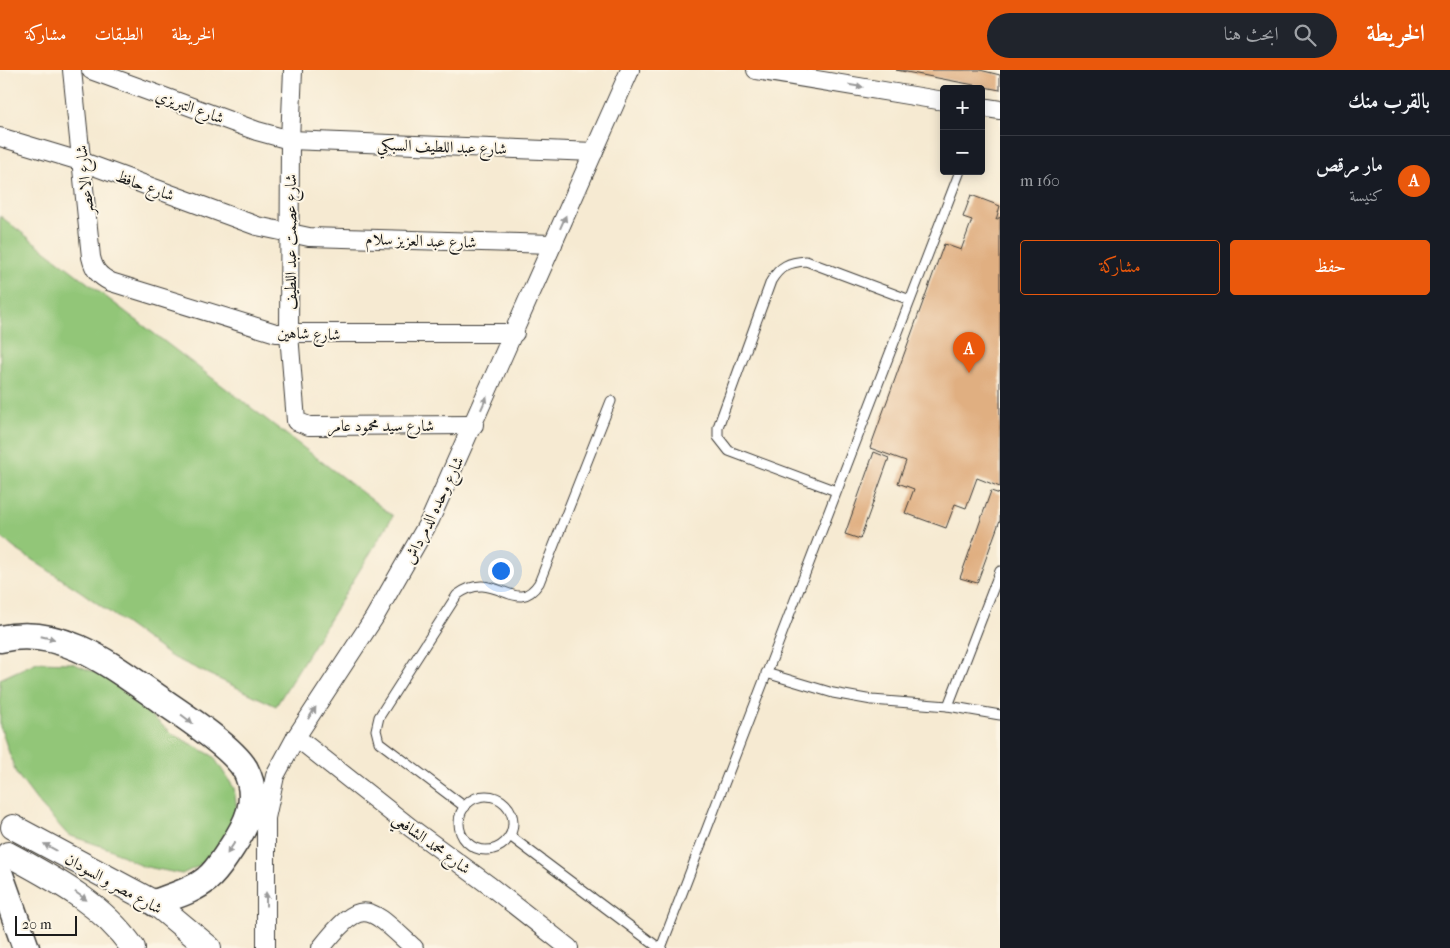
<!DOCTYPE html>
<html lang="ar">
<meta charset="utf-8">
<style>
:root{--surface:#171b24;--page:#20242c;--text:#f1f3f6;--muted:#9ea1a6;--line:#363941;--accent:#ea580c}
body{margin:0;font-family:"IM FELL French Canon",Amiri,serif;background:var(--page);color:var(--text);direction:rtl}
.controls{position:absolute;right:15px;top:15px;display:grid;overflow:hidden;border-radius:5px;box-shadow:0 2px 12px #0003}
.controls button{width:45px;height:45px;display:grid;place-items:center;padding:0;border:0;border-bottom:1px solid var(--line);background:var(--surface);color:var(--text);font:25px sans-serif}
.scale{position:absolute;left:15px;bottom:12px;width:62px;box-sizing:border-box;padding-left:5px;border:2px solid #1c1c1c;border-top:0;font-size:14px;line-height:18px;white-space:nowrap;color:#1c1c1c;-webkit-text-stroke:4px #fcf5e5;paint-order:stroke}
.you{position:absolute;left:500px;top:500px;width:18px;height:18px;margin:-12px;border:4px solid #fff;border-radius:50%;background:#1a73e8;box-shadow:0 0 0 8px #1a73e833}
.badge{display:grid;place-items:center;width:32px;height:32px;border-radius:50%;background:var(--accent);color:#fff;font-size:16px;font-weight:700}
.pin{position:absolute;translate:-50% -41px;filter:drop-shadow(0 1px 2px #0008)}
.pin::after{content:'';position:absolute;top:26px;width:18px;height:15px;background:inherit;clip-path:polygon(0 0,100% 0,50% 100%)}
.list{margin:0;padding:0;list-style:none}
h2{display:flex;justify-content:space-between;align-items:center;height:65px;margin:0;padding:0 20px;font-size:21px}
h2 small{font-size:16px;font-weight:400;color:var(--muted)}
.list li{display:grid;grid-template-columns:32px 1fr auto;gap:15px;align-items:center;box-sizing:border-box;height:90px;padding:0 20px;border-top:1px solid var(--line)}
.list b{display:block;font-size:19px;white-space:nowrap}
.list p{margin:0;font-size:16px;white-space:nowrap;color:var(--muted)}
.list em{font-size:16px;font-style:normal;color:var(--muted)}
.actions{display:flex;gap:10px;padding:15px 20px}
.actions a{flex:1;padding:11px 0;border:1px solid var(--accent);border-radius:5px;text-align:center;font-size:18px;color:var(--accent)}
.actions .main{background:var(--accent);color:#fff}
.icon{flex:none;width:28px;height:28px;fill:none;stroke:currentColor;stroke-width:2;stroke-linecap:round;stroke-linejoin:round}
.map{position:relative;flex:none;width:1000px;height:878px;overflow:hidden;direction:ltr}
header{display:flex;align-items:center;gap:30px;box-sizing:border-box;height:70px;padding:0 25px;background:var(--accent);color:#fff}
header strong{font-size:24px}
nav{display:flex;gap:28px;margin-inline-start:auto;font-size:18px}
.search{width:350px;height:45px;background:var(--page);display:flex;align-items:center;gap:12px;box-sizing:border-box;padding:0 18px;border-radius:28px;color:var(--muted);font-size:19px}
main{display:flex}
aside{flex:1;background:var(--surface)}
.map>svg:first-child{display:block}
.green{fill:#92c678;stroke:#57714a}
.building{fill:#e0af81}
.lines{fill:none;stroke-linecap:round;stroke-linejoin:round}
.lane-casing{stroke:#3d3b37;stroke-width:11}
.street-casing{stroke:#3d3b37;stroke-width:20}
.secondary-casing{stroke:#3d3b37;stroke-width:26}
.primary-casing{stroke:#3d3b37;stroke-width:29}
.lane{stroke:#fff;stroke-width:9}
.street{stroke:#fff;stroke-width:18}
.secondary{stroke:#fff;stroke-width:24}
.primary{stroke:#fff;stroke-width:26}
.oneway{fill:#999}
.labels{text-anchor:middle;stroke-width:4;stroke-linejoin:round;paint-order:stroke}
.street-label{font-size:16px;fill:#1c1c1c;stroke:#fcf5e5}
</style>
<header>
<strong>الخريطة</strong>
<div class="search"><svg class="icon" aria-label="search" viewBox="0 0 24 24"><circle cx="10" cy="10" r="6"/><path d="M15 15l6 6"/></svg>ابحث هنا</div>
<nav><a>الخريطة</a><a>الطبقات</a><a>مشاركة</a></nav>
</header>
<main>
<aside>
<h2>بالقرب منك<small></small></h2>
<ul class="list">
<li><span class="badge">A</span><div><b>مار مرقص</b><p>كنيسة</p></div><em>160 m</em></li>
</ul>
<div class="actions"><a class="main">حفظ</a><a>مشاركة</a></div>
</aside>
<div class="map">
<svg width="1000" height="878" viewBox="0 0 1000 878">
<rect width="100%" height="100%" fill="#fcf5e5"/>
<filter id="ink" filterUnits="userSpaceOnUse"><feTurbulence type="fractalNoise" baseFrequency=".02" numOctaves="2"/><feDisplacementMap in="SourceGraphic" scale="10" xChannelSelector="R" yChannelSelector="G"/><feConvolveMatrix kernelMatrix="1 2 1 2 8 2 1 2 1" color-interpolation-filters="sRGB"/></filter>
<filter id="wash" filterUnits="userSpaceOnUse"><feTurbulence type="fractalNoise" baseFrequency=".0096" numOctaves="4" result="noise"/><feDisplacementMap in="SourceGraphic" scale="20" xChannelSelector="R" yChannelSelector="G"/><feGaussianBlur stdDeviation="1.12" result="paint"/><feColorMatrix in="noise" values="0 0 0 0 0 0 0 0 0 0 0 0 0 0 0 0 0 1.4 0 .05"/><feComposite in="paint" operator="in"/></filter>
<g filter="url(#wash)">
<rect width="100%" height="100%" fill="#f6ead2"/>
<g class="green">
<path d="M0,146L393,446L276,636L170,586L83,523L14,478L0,466Z"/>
<path d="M37,592L72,593L108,608L171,663L213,686L234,718L238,747L209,791L182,804L142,796L110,779L68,765L38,732L16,703L0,656V609Z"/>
</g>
<g id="blocks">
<g class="building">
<path d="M896,0H980L1000,5V20Z"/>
<path d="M971,125L1000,136L996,150L1000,147V417L977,408L966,438L955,434L946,458L905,443L914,419L898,413L906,391L870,378L944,174L961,180L972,150L963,147Z"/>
<path d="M874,382L889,388L860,469L845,464Z"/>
<path d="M991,421L1000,424V450L977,513L960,508Z"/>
</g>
</g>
</g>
<g filter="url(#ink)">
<use href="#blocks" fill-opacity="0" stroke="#3d3b37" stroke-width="1"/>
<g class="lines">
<defs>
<g id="lane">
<path d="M836,421L729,381L718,367V357L771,211C780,196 789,192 806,191L910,230"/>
<path d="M766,603L833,623L872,630L948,636L1000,645"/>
<path d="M948,636L1000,501"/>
<circle cx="486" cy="753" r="27"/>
<path d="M465,737L379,672L376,660L379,647L457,525C495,496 515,549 539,513L611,331"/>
<path d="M510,766L659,878"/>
<path d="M661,878L960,101"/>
</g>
<g id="street">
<path d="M72,0L91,187C94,200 99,206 111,212L276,263H515"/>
<path d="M91,0L257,61L290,70L594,82"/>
<path d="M293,0L290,70L289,264L296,351L309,356L474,355"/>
<path d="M756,0L944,31"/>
<path d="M981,37L1000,40"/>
<path d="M0,67L83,92L257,156L309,167L553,174"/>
<path d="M296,667L411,758L490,816L569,878"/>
<path d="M266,878V748L275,706L296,667L374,548L430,450L630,0"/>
<path d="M321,878C363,824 369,837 414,878"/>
</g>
<g id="secondary">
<path d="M13,757L155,833L209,878"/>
<path d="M8,784C56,810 101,833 133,878"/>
</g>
<g id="primary">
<path d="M0,569C63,555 112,596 161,630C183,645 232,677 245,699C261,729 247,755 230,780C223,790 217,801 207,809C193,821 172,826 155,833"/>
<path d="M0,805L26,878"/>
</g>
</defs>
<use href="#lane" class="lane-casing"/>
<use href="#street" class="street-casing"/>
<use href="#secondary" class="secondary-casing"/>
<use href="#primary" class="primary-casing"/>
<use href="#lane" class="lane"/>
<use href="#street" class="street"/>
<use href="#secondary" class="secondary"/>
<use href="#primary" class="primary"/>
</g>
<defs><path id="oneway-solid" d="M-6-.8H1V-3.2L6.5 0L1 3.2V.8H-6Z" transform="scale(1.25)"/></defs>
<g class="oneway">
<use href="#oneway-solid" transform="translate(856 16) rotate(9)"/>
<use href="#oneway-solid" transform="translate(563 152) rotate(-66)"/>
<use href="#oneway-solid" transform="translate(484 333) rotate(-66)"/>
<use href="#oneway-solid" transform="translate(48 568) rotate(13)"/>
<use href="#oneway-solid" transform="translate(312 643) rotate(-57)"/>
<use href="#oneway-solid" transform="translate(187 649) rotate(37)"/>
<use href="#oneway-solid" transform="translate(50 777) rotate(-152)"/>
<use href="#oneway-solid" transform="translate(231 778) rotate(123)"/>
<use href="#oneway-solid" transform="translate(81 826) rotate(35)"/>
<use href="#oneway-solid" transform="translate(266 829) rotate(-90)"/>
</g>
</g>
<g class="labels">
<g class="street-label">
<text transform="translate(190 36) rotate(20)" y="6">شارع التبريزي</text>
<text transform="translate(442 76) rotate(2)" y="6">شارع عبد اللطيف السبكي</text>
<text transform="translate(84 110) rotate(-96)" y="6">شارع الاعصر</text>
<text transform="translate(145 115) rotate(20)" y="6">شارع حافظ</text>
<text transform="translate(421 170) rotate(2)" y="6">شارع عبد العزيز سلام</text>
<text transform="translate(290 172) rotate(-90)" y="6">شارع عصمت عبد اللطيف</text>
<text transform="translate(309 263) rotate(2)" y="6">شارع شاهين</text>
<text x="381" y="361">شارع سيد محمود عامر</text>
<text transform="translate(433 440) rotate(-64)" y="6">شارع وحده الدمرداش</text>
<text transform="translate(432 773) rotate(36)" y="6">شارع محمد الشافعي</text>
<text transform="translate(114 813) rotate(29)" y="6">شارع مصر و السودان</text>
</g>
</g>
</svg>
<div class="controls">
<button>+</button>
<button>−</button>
</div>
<div class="scale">20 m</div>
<div class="you"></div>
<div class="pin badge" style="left:969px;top:303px">A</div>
</div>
</main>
